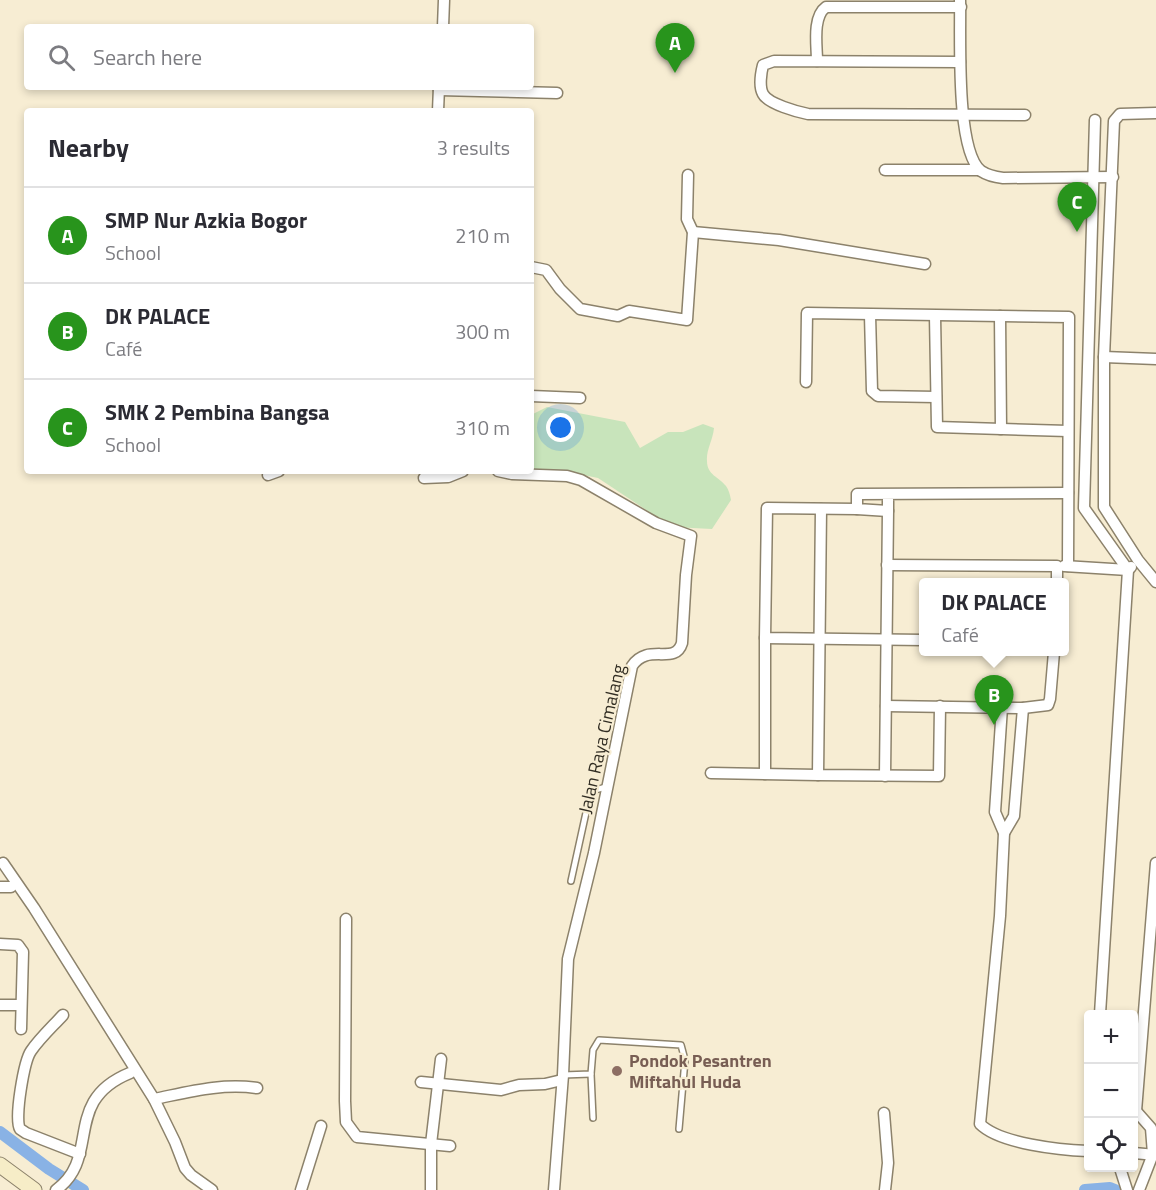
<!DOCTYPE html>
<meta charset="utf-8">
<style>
:root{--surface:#fff;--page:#f7f7f7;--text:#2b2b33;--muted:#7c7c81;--line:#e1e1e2;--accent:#28941c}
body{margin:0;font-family:"Titillium Web",sans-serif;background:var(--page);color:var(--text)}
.controls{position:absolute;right:18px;bottom:18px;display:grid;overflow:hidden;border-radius:6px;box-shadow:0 3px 9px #0003}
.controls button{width:54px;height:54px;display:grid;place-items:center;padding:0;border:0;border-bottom:2px solid var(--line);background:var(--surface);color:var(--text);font:30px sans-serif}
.you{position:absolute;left:561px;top:428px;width:21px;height:21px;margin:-15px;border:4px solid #fff;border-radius:50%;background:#1a73e8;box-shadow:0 0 0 9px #1a73e833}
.badge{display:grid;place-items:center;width:39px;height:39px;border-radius:50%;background:var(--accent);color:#fff;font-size:20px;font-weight:700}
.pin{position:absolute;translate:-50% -50px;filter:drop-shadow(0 2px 3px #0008)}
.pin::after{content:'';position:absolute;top:32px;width:21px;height:18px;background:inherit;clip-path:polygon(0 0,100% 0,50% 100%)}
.popup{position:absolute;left:919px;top:578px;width:150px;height:78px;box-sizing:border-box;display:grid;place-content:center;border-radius:6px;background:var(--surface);filter:drop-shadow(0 2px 4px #0005);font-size:20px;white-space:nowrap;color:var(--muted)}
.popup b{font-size:22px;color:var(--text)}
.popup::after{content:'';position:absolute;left:50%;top:100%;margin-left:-12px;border:12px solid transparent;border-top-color:var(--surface)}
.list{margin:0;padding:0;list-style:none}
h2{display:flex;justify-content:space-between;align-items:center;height:78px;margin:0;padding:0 24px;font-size:26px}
h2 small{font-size:20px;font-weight:400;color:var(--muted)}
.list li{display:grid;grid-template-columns:39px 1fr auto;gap:18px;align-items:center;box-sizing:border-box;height:96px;padding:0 24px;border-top:2px solid var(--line)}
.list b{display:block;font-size:22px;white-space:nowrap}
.list p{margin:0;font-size:20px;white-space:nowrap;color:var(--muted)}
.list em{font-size:20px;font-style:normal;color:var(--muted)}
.icon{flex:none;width:33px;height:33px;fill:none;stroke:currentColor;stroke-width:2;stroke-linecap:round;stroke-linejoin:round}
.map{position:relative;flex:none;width:1156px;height:1190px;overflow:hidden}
.search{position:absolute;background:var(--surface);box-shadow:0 3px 9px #0003;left:24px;top:24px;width:510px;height:66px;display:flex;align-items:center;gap:15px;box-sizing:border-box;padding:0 21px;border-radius:6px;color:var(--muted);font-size:22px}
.panel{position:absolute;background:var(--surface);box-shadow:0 3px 9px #0003;left:24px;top:108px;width:510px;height:366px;border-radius:6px}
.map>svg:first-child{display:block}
.green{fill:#c8e4bb}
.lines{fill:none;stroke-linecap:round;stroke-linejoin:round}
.canal{stroke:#89b2e5;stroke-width:12}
.service-casing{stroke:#8c826b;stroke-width:8}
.minor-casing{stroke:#8c826b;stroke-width:13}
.secondary-casing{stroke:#8c826b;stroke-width:17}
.service{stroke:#fff;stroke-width:5}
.minor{stroke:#fff;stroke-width:10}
.secondary{stroke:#f6edc7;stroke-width:15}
.education-dot{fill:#8d6e63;stroke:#f7edd3;stroke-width:2}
.labels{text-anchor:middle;stroke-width:4.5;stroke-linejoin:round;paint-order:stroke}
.street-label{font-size:18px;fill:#312d23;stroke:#f7edd3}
.education-label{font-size:18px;font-weight:bold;fill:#785e54;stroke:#f7edd3;text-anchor:start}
</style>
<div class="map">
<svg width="1156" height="1190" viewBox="0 0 1156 1190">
<rect width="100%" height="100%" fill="#f7edd3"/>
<path class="green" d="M547,407L625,422L640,448L668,432H683L703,424L714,428C713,440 706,450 707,461C707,475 719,477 726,486C729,490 730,495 731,500L712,529L672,527L598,478L564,471H531V415Z"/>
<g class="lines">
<g class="canal">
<path d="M0,1132L49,1169L83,1190"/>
<path d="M1085,1190L1110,1188L1115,1190"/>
</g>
<defs>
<g id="service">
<path d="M571,881L589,799L595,790L606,787"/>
<path d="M591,1074L593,1118"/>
<path d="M563,1075L591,1074L593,1050L599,1040L681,1045L685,1060L679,1129"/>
</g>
<g id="minor">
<path d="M960,0C961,33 955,150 981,171C987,175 995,177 1003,178L1113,177"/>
<path d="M443,27L444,0"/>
<path d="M817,61C817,46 812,17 826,7H961"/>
<path d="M960,62L774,61L763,65C761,73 759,87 763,94C768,104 798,112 808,114L1025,115"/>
<path d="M439,90L557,93"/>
<path d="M438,111L439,87"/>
<path d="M1156,113L1120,114L1114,121L1104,357V507L1138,560L1156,582"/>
<path d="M1095,120L1084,508L1128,570L1100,1014"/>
<path d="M885,170H979"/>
<path d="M693,232L779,240L925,264"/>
<path d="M531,267L546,270L560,289L580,309L618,316L629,311L687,320L693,232L687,219L688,175"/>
<path d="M870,315L872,391L878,396L936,397"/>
<path d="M935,316L937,427L1068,431"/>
<path d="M1000,316L1001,429"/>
<path d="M1104,357L1156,359"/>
<path d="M806,382L807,313L1069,317L1068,566"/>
<path d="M531,396L580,398"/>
<path d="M498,471L512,474L567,476L581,480L656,523L691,536L686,575L682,643C675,666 648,642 632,666L594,853L568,959L563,1075L554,1190"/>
<path d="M268,475L279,471"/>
<path d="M424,478L448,477L463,471"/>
<path d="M888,494V511L857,509V494L1068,493"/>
<path d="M821,509L818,775L939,776L940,706"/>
<path d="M857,509L767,508L765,638L924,640"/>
<path d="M887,565L1057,566V582"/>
<path d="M1064,566L1128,570L1131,567"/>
<path d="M765,638V774"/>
<path d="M886,706L1023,708L1048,705L1050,699L1054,652"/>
<path d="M1002,707L995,812L1004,833L1014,816L1023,708"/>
<path d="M711,773L818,775"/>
<path d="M885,776L888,511"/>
<path d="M1004,833L1000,916L980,1124C1000,1144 1061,1150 1088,1151"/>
<path d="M3,863L34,908L154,1099L175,1142L185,1168L191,1175L212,1190"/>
<path d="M0,887H11"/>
<path d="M346,919L345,1101L346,1122L357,1137L450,1146"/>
<path d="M0,944L18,945L23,952L21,1029"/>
<path d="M0,1005H21"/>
<path d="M63,1015C52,1027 40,1038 31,1051C24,1061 14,1119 20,1129L26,1133L80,1154"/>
<path d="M421,1082L501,1090L519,1085L545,1084L562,1080"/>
<path d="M154,1099C189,1092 221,1083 257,1088"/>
<path d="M1136,1111L1151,1128L1153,1154L1139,1190"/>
<path d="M884,1113L888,1163L885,1190"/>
<path d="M1134,1113L1136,1111L1156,863"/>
<path d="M1134,1153L1156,1155"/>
<path d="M1120,1168L1127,1190"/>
<path d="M56,1190C102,1157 61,1101 130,1073"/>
<path d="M301,1190L321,1126"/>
<path d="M431,1190V1144L441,1059"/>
</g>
<path id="secondary" d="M0,1165L34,1190"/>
</defs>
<use href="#service" class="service-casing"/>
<use href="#minor" class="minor-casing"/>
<use href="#secondary" class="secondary-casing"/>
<use href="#service" class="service"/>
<use href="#minor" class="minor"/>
<use href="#secondary" class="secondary"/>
</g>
<circle class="education-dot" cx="617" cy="1071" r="6"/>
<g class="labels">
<g class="street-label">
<text transform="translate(602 739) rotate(-77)" y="6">Jalan Raya Cimalang</text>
</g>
<g class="education-label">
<text x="629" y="1067">Pondok Pesantren<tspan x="629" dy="21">Miftahul Huda</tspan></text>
</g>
</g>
</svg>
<div class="controls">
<button>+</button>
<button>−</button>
<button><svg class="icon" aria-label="locate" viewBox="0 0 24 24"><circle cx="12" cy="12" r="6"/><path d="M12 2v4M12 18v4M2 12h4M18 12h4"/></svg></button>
</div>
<div class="you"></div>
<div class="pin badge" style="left:675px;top:73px">A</div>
<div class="pin badge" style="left:994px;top:725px">B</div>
<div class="popup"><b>DK PALACE</b>Café</div>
<div class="pin badge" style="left:1077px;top:232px">C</div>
<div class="search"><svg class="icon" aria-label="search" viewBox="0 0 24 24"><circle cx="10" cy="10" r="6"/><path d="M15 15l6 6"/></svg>Search here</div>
<section class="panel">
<h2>Nearby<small>3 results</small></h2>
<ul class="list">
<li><span class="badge">A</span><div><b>SMP Nur Azkia Bogor</b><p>School</p></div><em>210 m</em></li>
<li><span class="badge">B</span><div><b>DK PALACE</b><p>Café</p></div><em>300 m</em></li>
<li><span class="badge">C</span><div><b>SMK 2 Pembina Bangsa</b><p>School</p></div><em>310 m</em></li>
</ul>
</section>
</div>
